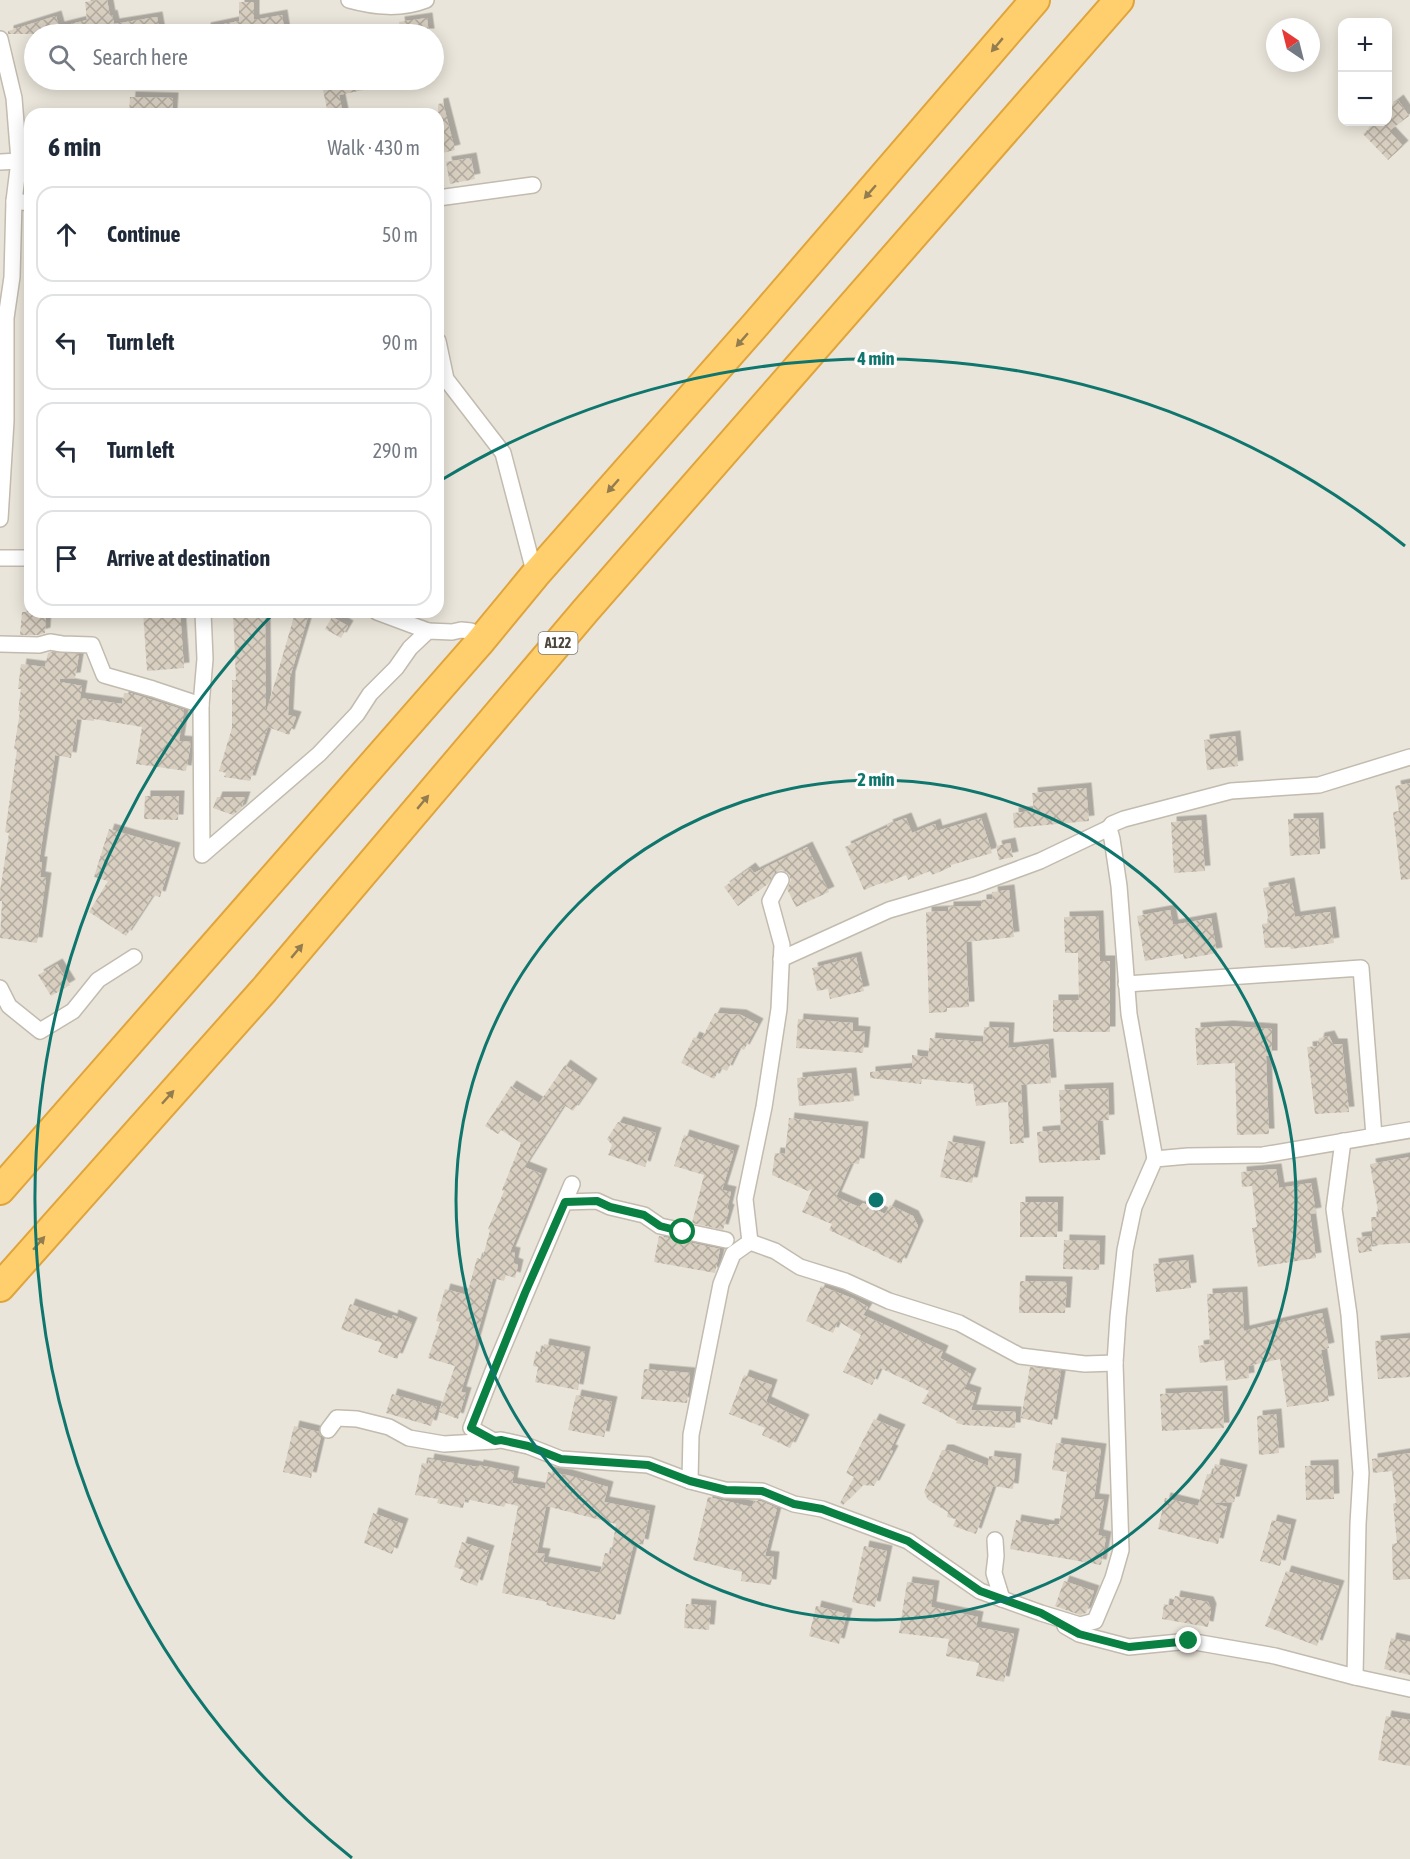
<!DOCTYPE html>
<meta charset="utf-8">
<style>
:root{--surface:#fff;--page:#f2f2f3;--text:#1f2937;--muted:#747a83;--line:#e0e1e3}
body{margin:0;font-family:"Asap Condensed",sans-serif;background:var(--page);color:var(--text)}
.controls{position:absolute;right:18px;top:18px;display:grid;overflow:hidden;border-radius:12px;box-shadow:0 3px 15px #0003}
.controls button{width:54px;height:54px;display:grid;place-items:center;padding:0;border:0;border-bottom:2px solid var(--line);background:var(--surface);color:var(--text);font:30px sans-serif}
.compass{position:absolute;left:1266px;top:18px;width:54px;height:54px;border-radius:50%;background:var(--surface);box-shadow:0 3px 15px #0003;rotate:325deg}
.stop{position:absolute;width:18px;height:18px;margin:-14px;border:4px solid #0b8043;border-radius:50%;background:#fff}
.stop.end{background:#0b8043;border-color:#fff;box-shadow:0 2px 6px #0008}
.list{margin:0;padding:0;list-style:none}
h2{display:flex;justify-content:space-between;align-items:center;height:78px;margin:0;padding:0 24px;font-size:26px}
h2 small{font-size:20px;font-weight:400;color:var(--muted)}
.list li{display:grid;grid-template-columns:39px 1fr auto;gap:18px;align-items:center;box-sizing:border-box;height:96px;margin:0 12px 12px;padding:0 12px;border:2px solid var(--line);border-radius:18px}
.list b{display:block;font-size:22px;white-space:nowrap}
.list em{font-size:20px;font-style:normal;color:var(--muted)}
.icon{flex:none;width:33px;height:33px;fill:none;stroke:currentColor;stroke-width:2;stroke-linecap:round;stroke-linejoin:round}
.map{position:relative;flex:none;width:1410px;height:1859px;overflow:hidden}
.search{position:absolute;background:var(--surface);box-shadow:0 3px 15px #0003;left:24px;top:24px;width:420px;height:66px;display:flex;align-items:center;gap:15px;box-sizing:border-box;padding:0 21px;border-radius:33px;color:var(--muted);font-size:22px}
.panel{position:absolute;background:var(--surface);box-shadow:0 3px 15px #0003;left:24px;top:108px;width:420px;height:510px;border-radius:18px}
.map>svg:first-child{display:block}
.residential{fill:#eae5da;fill-rule:evenodd}
.building{fill:url(#building-cross-hatch);fill-rule:evenodd;filter:url(#shadow)}
.lines{fill:none;stroke-linecap:round;stroke-linejoin:round}
.street-casing{stroke:#c2bbae;stroke-width:18}
.highway-casing{stroke:#e0a43c;stroke-width:32}
.street{stroke:#fff;stroke-width:15}
.highway{stroke:#ffcf6e;stroke-width:28}
.oneway{fill:#937c4e}
.route{stroke:#0b8043;stroke-width:8}
.ring{fill:none;stroke:#0f766e;stroke-width:3}
.labels{text-anchor:middle;stroke-width:6;stroke-linejoin:round;paint-order:stroke}
.shield{fill:#fff;stroke:#817c74;stroke-width:1.5}
.shield-label{font-size:14px;font-weight:bold;fill:#4b4439}
.centre{fill:#0f766e;stroke:#fff;stroke-width:3}
.ring-label{font-size:18px;text-anchor:middle;font-weight:bold;fill:#0f766e;stroke:#fff;stroke-width:6;stroke-linejoin:round;paint-order:stroke}
</style>
<div class="map">
<svg width="1410" height="1859" viewBox="0 0 1410 1859">
<defs>
<pattern id="building-cross-hatch" width="8" height="8" patternUnits="userSpaceOnUse" patternTransform="scale(1.5)"><rect width="8" height="8" fill="#d8cfc1"/><path d="M0 0l8 8M0 8l8-8" fill="none" stroke="#b1aa9e"/></pattern>
<filter id="shadow"><feDropShadow dx="5.5" dy="-5.5" stdDeviation="0" flood-color="#0004"/></filter>
</defs>
<rect width="100%" height="100%" fill="#f6f3ec"/>
<path class="residential" d="M0,0H1410V1859H0ZM1342,22H1388V122H1342ZM1275,27H1311V63H1275ZM34,34H434V80H34ZM30,114H438V612H30Z"/>
<g class="building">
<path d="M99,0H107L110,16L112,15L114,24L157,17L160,34H8V31L56,16L59,27L87,20L85,2Z"/>
<path d="M239,2H254V20L282,15L285,34H206L205,28L239,21Z"/>
<path d="M427,18L429,34H401L399,22Z"/>
<path d="M321,80H382L383,86L339,95L343,114H328Z"/>
<path d="M130,97L173,98L172,114H129Z"/>
<path d="M1398,100L1409,116L1389,131L1403,146L1388,160L1363,134L1376,122H1388V108Z"/>
<path d="M443,103L455,150L438,154V104Z"/>
<path d="M471,158L475,179L450,184L446,162Z"/>
<path d="M22,612H46L45,633L38,635H20Z"/>
<path d="M143,612H180L184,668L147,671Z"/>
<path d="M233,612H265L266,713L295,613L308,617L290,677L288,715L296,717L289,735L268,727L250,781L224,777L226,773L219,771L232,728V680H236Z"/>
<path d="M332,617L348,626L341,638L325,629Z"/>
<path d="M51,652L79,654L75,678L60,679V682L82,686L80,698L122,704L124,693H130L184,710L179,741L191,742L186,771L136,764L142,727L94,719V721L77,719L71,758L55,755L39,862H42L40,877L46,878L37,943L0,938L2,901H0V891L9,833L5,832L17,750L14,749L20,711H18L21,689H18L21,664L45,667L48,653Z"/>
<path d="M1235,736L1238,766L1207,770L1204,740Z"/>
<path d="M1410,783V879L1401,880L1393,812L1399,811L1395,786Z"/>
<path d="M1086,788L1089,821L1014,828L1013,813L1034,811L1032,793Z"/>
<path d="M145,796H179L178,820L144,819Z"/>
<path d="M217,797H245L241,809L233,815L213,808Z"/>
<path d="M906,818L912,833L935,824L937,831L981,818L992,853L951,865V867L932,875L930,871L908,880L906,875L885,884L884,882L864,890L845,847L888,827L887,825Z"/>
<path d="M1318,818L1320,854L1290,856L1288,819Z"/>
<path d="M1201,820L1205,871L1174,873L1171,822Z"/>
<path d="M109,829L175,848L160,897L153,895L126,936L89,912L108,881L94,877Z"/>
<path d="M1010,843L1013,857L999,860L996,846Z"/>
<path d="M807,847L829,892L796,907L787,889L791,880L789,875L786,872L781,870L775,872L768,884L738,906L724,887L750,868L754,873Z"/>
<path d="M1289,883L1295,917L1330,912L1334,943L1291,949L1290,947L1265,948L1262,924L1269,923L1263,888Z"/>
<path d="M1009,890L1014,937L966,942L969,1007L947,1008V1012L929,1013L926,912L948,911V907L981,906V900L993,899L992,892Z"/>
<path d="M1170,910L1173,925L1211,918L1217,953L1184,959L1183,954L1145,961L1137,916Z"/>
<path d="M1098,916L1100,961H1110V1032H1053V1000H1079L1078,953H1065L1064,917Z"/>
<path d="M856,957L864,991L830,999L828,989L817,991L812,968Z"/>
<path d="M57,964L70,985L51,996L38,975Z"/>
<path d="M715,1013L741,1015L758,1024L744,1050L739,1047L727,1071L720,1068L714,1079L681,1063L694,1037L701,1040Z"/>
<path d="M798,1019L853,1023V1031L865,1032L863,1053L796,1048Z"/>
<path d="M1228,1026L1272,1029V1056H1266L1269,1134L1237,1135L1235,1063L1197,1065L1195,1028Z"/>
<path d="M984,1027L1009,1028L1008,1048L1048,1044L1051,1083L1021,1085L1024,1143L1010,1144L1008,1102L976,1106L973,1084L922,1079L921,1084L870,1078V1072L912,1068V1055L928,1057L930,1038L983,1042Z"/>
<path d="M1329,1036L1333,1044H1342L1349,1112L1315,1114L1307,1047L1317,1046L1319,1038Z"/>
<path d="M565,1065L592,1084L573,1111L564,1105L524,1167L542,1174L510,1252L515,1253L513,1263L518,1265L515,1278L506,1275L504,1281L493,1278L475,1342L476,1343L461,1392L466,1393L458,1419L439,1412L455,1366L428,1358L440,1322L436,1321L445,1289L467,1295L477,1258L482,1260L490,1230L488,1229L504,1191L502,1190L521,1143L501,1130L498,1134L485,1126L511,1086L539,1103Z"/>
<path d="M851,1073L854,1101L799,1106L797,1078Z"/>
<path d="M1108,1088L1109,1120L1097,1121L1100,1160L1039,1163L1037,1132L1061,1130L1059,1090Z"/>
<path d="M789,1118L863,1127L859,1164L851,1163L836,1197L859,1207L863,1203L885,1214L890,1205L913,1216L918,1226L901,1264L829,1230L832,1224L802,1212L812,1189L808,1191L772,1175L775,1153L785,1154Z"/>
<path d="M618,1122L656,1133L645,1167L608,1155L612,1145L607,1139Z"/>
<path d="M684,1135L734,1151L722,1190L731,1192L727,1209L729,1210L723,1230L692,1223L704,1175L674,1166Z"/>
<path d="M948,1141L980,1147L972,1183L940,1177Z"/>
<path d="M1410,1157V1243L1373,1245L1371,1217H1379L1370,1164Z"/>
<path d="M1276,1169L1279,1188L1311,1183L1316,1213L1310,1214L1316,1258L1258,1267L1252,1228L1257,1227L1252,1186L1242,1187L1241,1172Z"/>
<path d="M1020,1202H1058L1057,1237H1020Z"/>
<path d="M659,1236L720,1249L715,1273L654,1262Z"/>
<path d="M1370,1236L1372,1251L1359,1253L1356,1238Z"/>
<path d="M1064,1240L1100,1241L1099,1270L1063,1269Z"/>
<path d="M1188,1260L1191,1288L1156,1292L1153,1264Z"/>
<path d="M1020,1281L1067,1282L1065,1313H1019Z"/>
<path d="M821,1286L854,1299L868,1307L863,1315L943,1351L940,1358L971,1374L964,1389L976,1393L971,1410L1016,1412L1015,1428L964,1425L956,1423L957,1421L922,1403L929,1391L880,1368L872,1385L843,1372L861,1335L838,1321L833,1333L806,1321Z"/>
<path d="M1242,1292L1244,1331L1322,1313L1329,1348L1321,1350L1329,1401L1287,1407L1280,1359L1248,1366L1249,1378L1226,1381L1224,1360L1200,1363L1198,1346L1210,1344L1207,1294Z"/>
<path d="M350,1304L392,1319L393,1315L412,1323L397,1359L378,1352L382,1343L341,1329Z"/>
<path d="M1410,1338V1377L1378,1379L1375,1341Z"/>
<path d="M544,1344L585,1352L578,1390L535,1382L538,1367L533,1366L536,1351L542,1353Z"/>
<path d="M1030,1367L1061,1371L1052,1425L1021,1418Z"/>
<path d="M644,1369L690,1373L687,1403L641,1399Z"/>
<path d="M744,1375L772,1385L766,1402L804,1420L790,1448L762,1435L765,1428L729,1414Z"/>
<path d="M1222,1391L1224,1428L1162,1431L1160,1394Z"/>
<path d="M392,1394L437,1407L431,1426L386,1413Z"/>
<path d="M576,1395L612,1402L604,1437L568,1430Z"/>
<path d="M1276,1414L1279,1453L1259,1455L1257,1416Z"/>
<path d="M874,1419L900,1430L890,1450L893,1451L874,1486L863,1485L843,1505L840,1503L854,1477L846,1473Z"/>
<path d="M294,1426L319,1432L321,1436L311,1478L283,1472Z"/>
<path d="M1056,1443L1101,1449L1094,1499L1104,1500L1098,1535L1106,1537L1101,1565L1010,1549L1016,1520L1049,1526V1524H1059L1067,1472L1052,1470Z"/>
<path d="M942,1450H948L988,1466L989,1456L1016,1459L1013,1489L993,1486L976,1534L953,1526L956,1519L947,1517L948,1512L928,1500L924,1492Z"/>
<path d="M1410,1453V1579L1393,1580L1392,1544L1397,1543L1393,1504L1396,1503L1392,1471L1373,1473L1372,1459Z"/>
<path d="M429,1459L478,1467V1465L514,1472L512,1483L545,1489L548,1472L567,1475L608,1487L604,1502L650,1511L643,1545L634,1543L615,1620L546,1605L547,1602L502,1593L518,1506L506,1503L504,1507L465,1499L463,1508L437,1503L438,1499L415,1495L422,1463L428,1464ZM546,1506L616,1524L611,1554L605,1553L600,1573L543,1562L545,1554L537,1553Z"/>
<path d="M1215,1464L1242,1470L1234,1502L1212,1503L1227,1507L1218,1544L1158,1529L1165,1498L1198,1506L1207,1474L1213,1475Z"/>
<path d="M1333,1465L1334,1499L1306,1500L1305,1466Z"/>
<path d="M708,1497L752,1507L754,1501H760L777,1508L765,1556L774,1557L771,1585L741,1581L742,1572L693,1560Z"/>
<path d="M373,1513L403,1524L392,1554L364,1543Z"/>
<path d="M1272,1520L1291,1525L1280,1566L1260,1561Z"/>
<path d="M462,1542L489,1551L477,1586L460,1580L464,1570L454,1567Z"/>
<path d="M864,1546L887,1551L875,1607L852,1602Z"/>
<path d="M1286,1571L1339,1586L1317,1646L1265,1626Z"/>
<path d="M1064,1581L1094,1591L1086,1613L1080,1615L1055,1606Z"/>
<path d="M907,1582L934,1586L931,1607L978,1617L976,1627L1014,1634L1004,1682L976,1676L979,1663L946,1656L949,1639L899,1633Z"/>
<path d="M1175,1596L1208,1602L1211,1609L1208,1627L1162,1619L1164,1604L1173,1606Z"/>
<path d="M686,1604L711,1606L709,1630L684,1628Z"/>
<path d="M816,1606L847,1614L839,1644L809,1636Z"/>
<path d="M1391,1638L1410,1642V1675L1384,1669Z"/>
<path d="M1386,1716L1410,1720V1766L1378,1760Z"/>
</g>
<g class="lines">
<defs>
<g id="street">
<path d="M349,0C375,7 400,10 426,0"/>
<path d="M0,39L14,98L19,161L14,201L12,277L6,318V421L0,519"/>
<path d="M0,162L19,161"/>
<path d="M438,198L533,185"/>
<path d="M14,201L30,203"/>
<path d="M438,341L446,379L503,453L535,575"/>
<path d="M0,558H30"/>
<path d="M377,612L428,631"/>
<path d="M0,644L39,645L50,642L62,644L92,645L104,675L153,689L201,705L205,659L203,612"/>
<path d="M201,705L202,855L319,754L357,714L370,694L396,668L410,648L428,631L452,632L461,630L471,631L479,643"/>
<path d="M781,959L889,910L975,885L1040,861L1109,828"/>
<path d="M1126,984L1361,968L1374,1136"/>
<path d="M0,988L9,1006L40,1031L73,1011L98,980L134,957"/>
<path d="M1343,1141L1334,1209L1349,1315L1361,1473L1358,1524L1355,1677"/>
<path d="M1155,1159L1129,1014L1119,886L1112,839L1109,828L1112,824L1124,819L1231,791L1319,785L1410,757"/>
<path d="M572,1184L493,1371L471,1428L494,1441L501,1440L528,1446L561,1459L648,1465L690,1481L725,1490L762,1491L794,1504L822,1509L908,1541L980,1591L1041,1613L1080,1625L1095,1621L1113,1578L1121,1550L1115,1363L1118,1317L1125,1250L1134,1207L1155,1159L1188,1156L1263,1155L1410,1130"/>
<path d="M565,1202L597,1201L610,1207L644,1215L660,1226L726,1240"/>
<path d="M750,1242L745,1199L764,1107L779,1009L782,945L770,901L781,880"/>
<path d="M328,1430L337,1418L357,1419L389,1427L409,1438L444,1444L494,1441"/>
<path d="M690,1481L691,1435L721,1284L733,1254L750,1242L775,1251L800,1267L845,1281L889,1301L959,1323L1020,1356L1085,1364L1115,1363"/>
<path d="M995,1540L996,1556L994,1573L1002,1599"/>
<path d="M1065,1626L1079,1634L1129,1647L1189,1641L1275,1656L1355,1677L1410,1689"/>
</g>
<g id="highway">
<path d="M0,1190L479,643L535,575L757,323L1035,0"/>
<path d="M0,1287L264,990L586,610L1119,0"/>
</g>
</defs>
<use href="#street" class="street-casing"/>
<use href="#highway" class="highway-casing"/>
<use href="#street" class="street"/>
<use href="#highway" class="highway"/>
</g>
<defs><path id="oneway-solid" d="M-6-.8H1V-3.2L6.5 0L1 3.2V.8H-6Z" transform="scale(1.5)"/></defs>
<g class="oneway">
<use href="#oneway-solid" transform="translate(997 45) rotate(130)"/>
<use href="#oneway-solid" transform="translate(870 192) rotate(131)"/>
<use href="#oneway-solid" transform="translate(742 340) rotate(131)"/>
<use href="#oneway-solid" transform="translate(613 486) rotate(131)"/>
<use href="#oneway-solid" transform="translate(423 802) rotate(-50)"/>
<use href="#oneway-solid" transform="translate(297 951) rotate(-50)"/>
<use href="#oneway-solid" transform="translate(168 1097) rotate(-48)"/>
<use href="#oneway-solid" transform="translate(39 1243) rotate(-49)"/>
</g>
<g class="lines">
<path class="route" d="M683,1232L660,1226L644,1215L610,1207L597,1201L565,1202L525,1293L471,1428L495,1441L501,1440L528,1446L561,1459L648,1465L690,1481L726,1490L762,1491L794,1504L822,1509L908,1541L980,1591L1041,1613L1079,1634L1129,1647L1189,1641"/>
</g>
<g class="ring">
<circle cx="876" cy="1200" r="420"/>
<path d="M352 1858A841 841 0 0 1 271 616M443 479A841 841 0 0 1 1405 546"/>
</g>
<g class="labels">
<rect class="shield" x="538.5" y="632" width="39" height="22" rx="4.5"/>
<g class="shield-label">
<text x="558" y="648">A122</text>
</g>
</g>
<circle cx="876" cy="1200" r="9" class="centre"/>
<g class="ring-label">
<text x="876" y="365">4 min</text>
<text x="876" y="786">2 min</text>
</g>
</svg>
<div class="controls">
<button>+</button>
<button>−</button>
</div>
<svg class="compass" viewBox="-18 -18 36 36"><path d="M0-13l5 13h-10z" fill="#e53935"/><path d="M0 13l5-13h-10z" fill="#747a83"/></svg>
<div class="stop" style="left:683px;top:1232px"></div>
<div class="stop end" style="left:1189px;top:1641px"></div>
<div class="search"><svg class="icon" aria-label="search" viewBox="0 0 24 24"><circle cx="10" cy="10" r="6"/><path d="M15 15l6 6"/></svg>Search here</div>
<section class="panel">
<h2>6 min<small>Walk · 430 m</small></h2>
<ul class="list">
<li><svg class="icon" aria-label="ahead" viewBox="0 0 24 24"><path d="M12 20V5M6 11l6-6 6 6"/></svg><div><b>Continue</b></div><em>50 m</em></li>
<li><svg class="icon" aria-label="left" viewBox="0 0 24 24"><path d="M17 20v-9H6M10 6l-5 5 5 5"/></svg><div><b>Turn left</b></div><em>90 m</em></li>
<li><svg class="icon" aria-label="left" viewBox="0 0 24 24"><path d="M17 20v-9H6M10 6l-5 5 5 5"/></svg><div><b>Turn left</b></div><em>290 m</em></li>
<li><svg class="icon" aria-label="arrive" viewBox="0 0 24 24"><path d="M6 21V4h12l-3 4 3 4H6"/></svg><div><b>Arrive at destination</b></div></li>
</ul>
</section>
</div>
